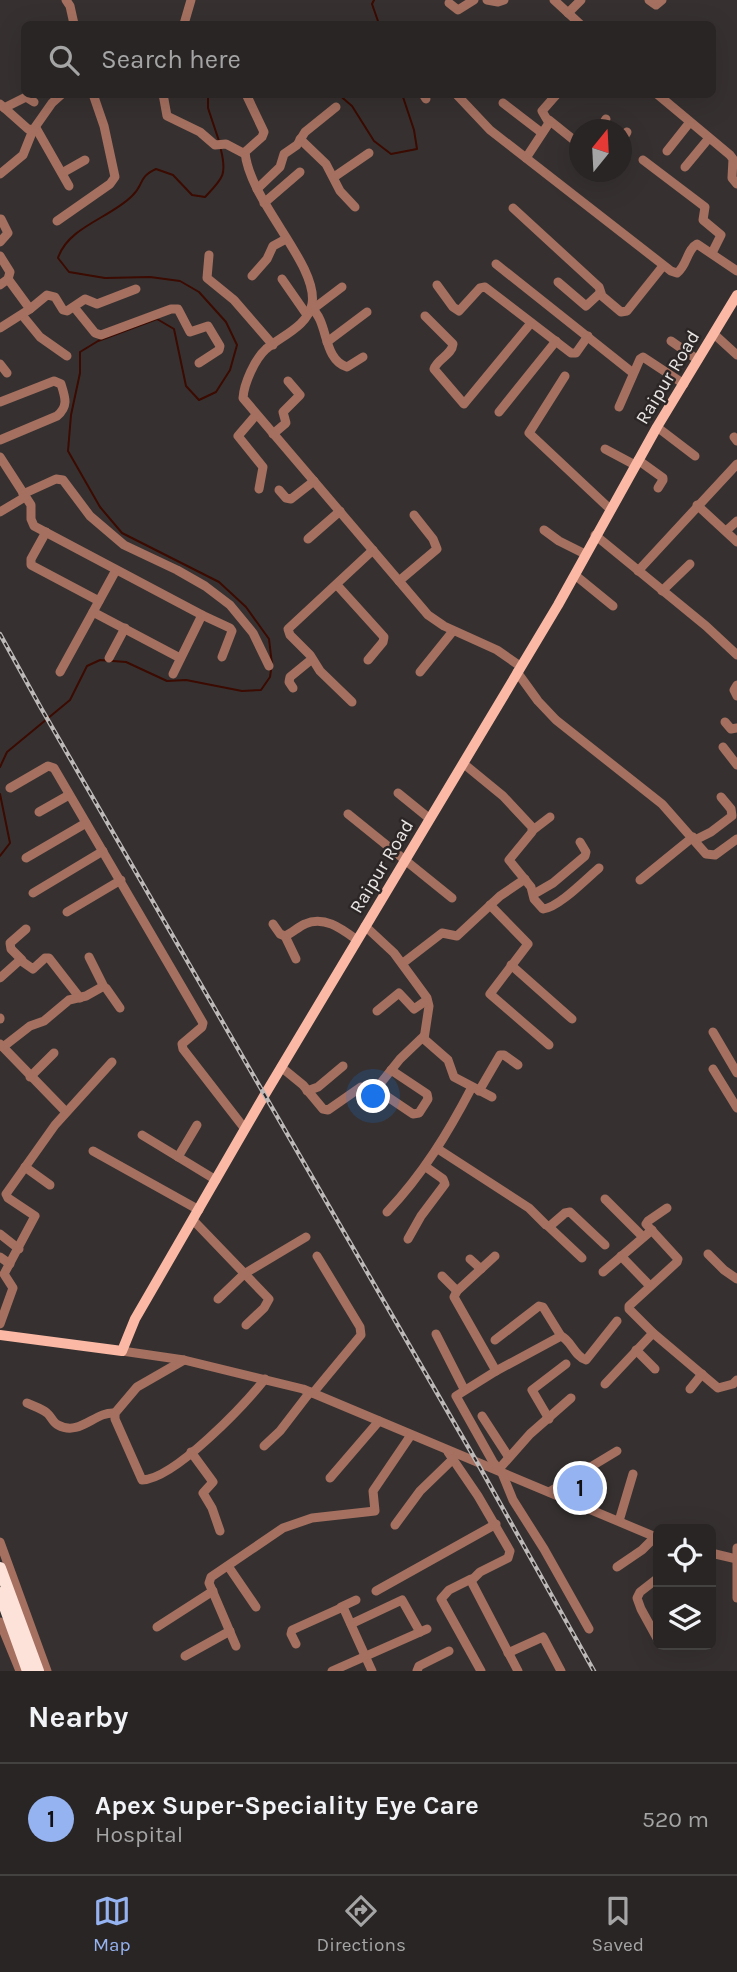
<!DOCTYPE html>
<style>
:root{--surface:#282524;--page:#302d2c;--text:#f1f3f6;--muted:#a5a5a6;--line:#444241;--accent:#95b2f1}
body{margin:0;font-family:Karla,sans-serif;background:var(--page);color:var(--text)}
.controls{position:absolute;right:21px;bottom:21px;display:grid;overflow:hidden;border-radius:10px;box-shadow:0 7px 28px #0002}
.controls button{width:63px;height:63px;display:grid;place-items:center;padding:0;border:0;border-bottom:2px solid var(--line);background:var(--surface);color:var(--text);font:35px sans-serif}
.compass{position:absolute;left:569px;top:119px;width:63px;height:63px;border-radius:50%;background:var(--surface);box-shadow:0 7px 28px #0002;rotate:18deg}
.you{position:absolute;left:374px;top:1097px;width:24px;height:24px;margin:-18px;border:5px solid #fff;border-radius:50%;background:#1a73e8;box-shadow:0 0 0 10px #1a73e833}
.badge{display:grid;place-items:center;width:46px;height:46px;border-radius:50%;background:var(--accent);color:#111;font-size:23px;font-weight:700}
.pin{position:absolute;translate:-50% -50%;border:4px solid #fff;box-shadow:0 2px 7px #0006}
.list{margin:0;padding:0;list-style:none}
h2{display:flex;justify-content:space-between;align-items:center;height:91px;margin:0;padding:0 28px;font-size:30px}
h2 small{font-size:23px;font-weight:400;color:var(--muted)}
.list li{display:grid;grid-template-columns:46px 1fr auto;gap:21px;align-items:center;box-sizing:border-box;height:112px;padding:0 28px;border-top:2px solid var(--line)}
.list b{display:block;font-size:26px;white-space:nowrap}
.list p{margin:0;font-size:23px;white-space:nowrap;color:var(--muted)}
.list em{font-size:23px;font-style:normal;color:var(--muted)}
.icon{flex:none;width:38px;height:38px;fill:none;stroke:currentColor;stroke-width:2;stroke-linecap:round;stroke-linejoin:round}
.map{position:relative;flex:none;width:737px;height:1671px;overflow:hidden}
.search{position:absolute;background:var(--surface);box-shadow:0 7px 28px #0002;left:21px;right:21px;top:21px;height:77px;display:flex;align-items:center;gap:18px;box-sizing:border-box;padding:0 24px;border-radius:10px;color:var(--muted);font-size:26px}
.sheet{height:203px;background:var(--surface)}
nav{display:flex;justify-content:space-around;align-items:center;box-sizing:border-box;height:98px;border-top:2px solid var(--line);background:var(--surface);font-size:19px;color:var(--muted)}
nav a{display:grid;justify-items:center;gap:4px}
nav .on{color:var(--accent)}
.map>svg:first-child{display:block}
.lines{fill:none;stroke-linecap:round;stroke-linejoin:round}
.stream{stroke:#3b0a00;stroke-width:2}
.minor{stroke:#a57060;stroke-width:9}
.major{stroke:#fbb9a5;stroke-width:10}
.highway{stroke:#fde2da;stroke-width:12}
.rail-casing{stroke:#bcb9b8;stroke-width:4.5}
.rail{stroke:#2c2726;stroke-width:2;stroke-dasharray:5;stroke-linecap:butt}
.labels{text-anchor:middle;stroke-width:5;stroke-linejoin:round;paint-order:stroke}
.street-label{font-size:19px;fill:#e9e6e5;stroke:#2c2726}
</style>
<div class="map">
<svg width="737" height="1671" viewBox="0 0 737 1671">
<rect width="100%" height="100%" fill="#363130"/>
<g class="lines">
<g class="stream">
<path d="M374,0L372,4L379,24"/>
<path d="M208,94V108L219,141"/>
<path d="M338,94L352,106L374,141L391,154L417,149L414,130L402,94"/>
<path d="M221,150C227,175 223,178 205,197L192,195L173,175L156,169C138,177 144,185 132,196C110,218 68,227 58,258L69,272L105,278L150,277L180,281L199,292L226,322L237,345L230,370L216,392L199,400L186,386L174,329L157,319L98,341L80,352V373L71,415L68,451L100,507L122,533L219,582L246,607L269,639L272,664"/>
<path d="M0,767L7,752L70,700L87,666L100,660L126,662L167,681L186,680L242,691L261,690L270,677L271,670"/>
<path d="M0,794L10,843L0,856"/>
</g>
<g class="minor">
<path d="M66,0L70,6L74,24"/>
<path d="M487,0L498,2L504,0"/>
<path d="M554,0L580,24"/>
<path d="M649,0L656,5L662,0"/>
<path d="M449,3L458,10L474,0"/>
<path d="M568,13L581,0"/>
<path d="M184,24L191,0"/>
<path d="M163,94L167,116L200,132L215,145L226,144L245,154"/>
<path d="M246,94L264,132L262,137L245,152C249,201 319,265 312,304C308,326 281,336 266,349C255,359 244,383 243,398L428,615L444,626L497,650L520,666"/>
<path d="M423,94L426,99"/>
<path d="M456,94L490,130L671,271L677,273C687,266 687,249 697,244L737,271"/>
<path d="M657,94L730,155L733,159L732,178L737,184"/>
<path d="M503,103L542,133"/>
<path d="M0,104L28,129L33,130L52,103L62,94"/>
<path d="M4,108L26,97L34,102"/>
<path d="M549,120L580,145"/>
<path d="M36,128L69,186"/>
<path d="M599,130L606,119"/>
<path d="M300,139L326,164L340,191L355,207"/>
<path d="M622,140L627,132"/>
<path d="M667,151L690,122"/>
<path d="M526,158L549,123L542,111L557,94"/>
<path d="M643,160L705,207L703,220L721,235L712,253"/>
<path d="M685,167L709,138"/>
<path d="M62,173L85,160"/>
<path d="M0,174L23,155L33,130"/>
<path d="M334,177L369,153"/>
<path d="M257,189L280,167L284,154L297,145L305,132L336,107"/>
<path d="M264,203L300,172"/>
<path d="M513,208L599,287L602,296L621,312L627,311L663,266"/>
<path d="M57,221L110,184L115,177L104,126L93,94"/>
<path d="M0,242L8,233L1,219"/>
<path d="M209,255L207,278L234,300L273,345"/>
<path d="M0,256L10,272L8,279L0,285"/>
<path d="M496,264L633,373"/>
<path d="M252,276L267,259L273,246L286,239"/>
<path d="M282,279L307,315"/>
<path d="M558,282L586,306L600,293"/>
<path d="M437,285L453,307L459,311L480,288L485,287L571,353H576L588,336"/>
<path d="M74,307L95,333L101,335L171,309H178L190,332L208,326L220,346L219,350L199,363"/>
<path d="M311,308C329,321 322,359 347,367L363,357"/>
<path d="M30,309L47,295L55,297L63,310L67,311L85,299L97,304L136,289"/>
<path d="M313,309L342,287"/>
<path d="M22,315L40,337L67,356"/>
<path d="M425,316L453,344C452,355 437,359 434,369L464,404L531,323"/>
<path d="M0,328L30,309L8,279"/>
<path d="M714,334L737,355"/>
<path d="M671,341L698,360"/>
<path d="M327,342L367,312"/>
<path d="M0,364L7,373"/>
<path d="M565,376L529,433L610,509"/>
<path d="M0,402L54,381L61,384C65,397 69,406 57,416L0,440"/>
<path d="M619,407L640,359L643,357L684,384"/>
<path d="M499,412L556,341"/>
<path d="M256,415L238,436L263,467L259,489"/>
<path d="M657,427L695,456"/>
<path d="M273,434L286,423L283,412L300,395L288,381"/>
<path d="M734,437L737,441"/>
<path d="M605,449L635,465"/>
<path d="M0,457L31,505V519L34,526L202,615L230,628L232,631L222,657"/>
<path d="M638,460L663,478V480L658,488"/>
<path d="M279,490L286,498L291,499L314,481"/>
<path d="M23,494L56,479L63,480L90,516L124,545L177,570L205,586L230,605L253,633L269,666"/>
<path d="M697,505L737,542"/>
<path d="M0,512L25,497"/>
<path d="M544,530L559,541L585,554"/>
<path d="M726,531L737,521"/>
<path d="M46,532L31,559V565L99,601"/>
<path d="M595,535L706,626L737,655"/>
<path d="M308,539L340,511"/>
<path d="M116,570L93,612L180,658"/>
<path d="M638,571L737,464"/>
<path d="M575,575L613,606"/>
<path d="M399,581L437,549L433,539L414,515"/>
<path d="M337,585L384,637L383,642L368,660"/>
<path d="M662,591L690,564"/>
<path d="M109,658L125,628"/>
<path d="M60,672L93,612"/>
<path d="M420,672L453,631"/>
<path d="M517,672L538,701L556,720L662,804L706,854L715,855L737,839"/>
<path d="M173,674L202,615"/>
<path d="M737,685L734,690L737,696"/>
<path d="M293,688L289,682L290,677L312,659"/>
<path d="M352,702L320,671L310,655L290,635L288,629L373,550"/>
<path d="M725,722L731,729L737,728"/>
<path d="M723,747L737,765"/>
<path d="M464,764L503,796L532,827V832L509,860L531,887L534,899L543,909C558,908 586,879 599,868"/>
<path d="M10,788L48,766L54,768L203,1023L202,1027L182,1044L183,1049L245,1129"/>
<path d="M398,793L430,819"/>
<path d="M39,812L69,795"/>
<path d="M348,814L452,898"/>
<path d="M533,830L550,817"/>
<path d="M695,840L711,832L732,816L731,809L721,797"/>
<path d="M26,858L86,823"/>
<path d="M640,880L693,837"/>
<path d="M33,893L103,851"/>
<path d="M534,894L553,883L585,856L586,852L580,842"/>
<path d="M490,905L528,944L490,994L549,1045"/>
<path d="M67,912L121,880"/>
<path d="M273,924L280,934L285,936C292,933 298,927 305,924C324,915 342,929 357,940"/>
<path d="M365,926L394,953L427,998L429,1006L424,1039L448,1060L454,1077L492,1097"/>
<path d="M285,936L296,959"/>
<path d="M89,957L104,987"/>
<path d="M22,960L11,949L10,943L26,929"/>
<path d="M403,963L442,933L457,936L500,896L525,879"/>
<path d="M511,965L572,1019"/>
<path d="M0,978L20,960L33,969L45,958H49L80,998"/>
<path d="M377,1011L399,993L414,1009L427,1000"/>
<path d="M0,1018V1019"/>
<path d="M713,1032L737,1073"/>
<path d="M0,1044L66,1112"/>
<path d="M3,1047L30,1026L44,1021L69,1000L86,996L102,987L106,988L120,1008"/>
<path d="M281,1067L303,1085L323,1109L328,1110L361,1087L372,1091L376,1089L400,1059L424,1036"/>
<path d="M713,1069L737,1108"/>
<path d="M30,1077L54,1053"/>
<path d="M376,1089L413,1114L419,1113L428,1099L427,1094L391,1070"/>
<path d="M307,1091L318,1087L343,1066"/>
<path d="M479,1091L500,1055H504L518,1065"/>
<path d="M142,1135L216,1180"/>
<path d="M438,1149L529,1208L546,1225L550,1226L565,1213L570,1212L605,1245"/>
<path d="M93,1151L199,1210"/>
<path d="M178,1157L197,1125"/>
<path d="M25,1167L50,1185"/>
<path d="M605,1199L643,1237"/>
<path d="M667,1208L648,1221L646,1224L678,1259L677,1262L629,1306V1309L653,1333L718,1388L733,1384L737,1380"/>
<path d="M387,1212C423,1174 448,1133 472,1087"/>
<path d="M193,1220L269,1299L264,1308L246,1325"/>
<path d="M548,1226L582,1258"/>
<path d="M0,1234L19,1249"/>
<path d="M408,1239L421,1216L445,1184L443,1179L426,1167"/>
<path d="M708,1254L724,1270L737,1279"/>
<path d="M495,1256L457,1291L454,1297L496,1371"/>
<path d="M621,1256L650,1286"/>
<path d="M0,1257L10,1264"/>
<path d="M470,1259L481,1269"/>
<path d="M603,1272L652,1230"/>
<path d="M442,1276L457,1291"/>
<path d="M218,1299L244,1274L306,1237"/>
<path d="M0,1324L13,1288L4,1274L35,1216L8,1198L6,1194L55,1125L112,1062"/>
<path d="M436,1334L464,1389"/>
<path d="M495,1340L539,1306L543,1307L561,1336"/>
<path d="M636,1350L655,1369"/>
<path d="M122,1351L184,1360L303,1389L658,1538"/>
<path d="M184,1360L137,1387L115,1413V1419L142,1480C175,1479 245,1404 265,1379"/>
<path d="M605,1384L653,1333"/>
<path d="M690,1389L702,1374"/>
<path d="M313,1393L361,1335L360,1327L317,1256"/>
<path d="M27,1403C33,1406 41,1408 47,1413C51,1416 53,1423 58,1425C80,1437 95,1411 115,1413"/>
<path d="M482,1416L508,1456"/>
<path d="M549,1419L532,1390L566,1364"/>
<path d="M264,1446L280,1431L310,1392"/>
<path d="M191,1452L213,1482L203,1493L212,1508L220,1531"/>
<path d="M448,1452L478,1496L510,1551L508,1558L480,1572L471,1581L518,1671"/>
<path d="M499,1469L530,1434L571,1398"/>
<path d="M330,1478L379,1421"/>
<path d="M549,1492L617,1451"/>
<path d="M619,1521L633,1474"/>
<path d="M395,1525L420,1491L453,1459"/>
<path d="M0,1542L47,1671"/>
<path d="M737,1548V1598"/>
<path d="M711,1553L737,1559"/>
<path d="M228,1566L256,1607"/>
<path d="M617,1567L642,1550L655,1537"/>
<path d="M471,1579L449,1590L441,1599L481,1671"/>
<path d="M376,1591L496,1524"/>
<path d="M341,1607L356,1600"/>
<path d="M0,1622L20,1671"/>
<path d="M351,1624L402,1600L420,1632"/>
<path d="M157,1627L213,1591"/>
<path d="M589,1629L544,1549L513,1500L502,1473L493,1462L456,1396L496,1371L561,1336C571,1340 575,1357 586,1360L617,1321"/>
<path d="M658,1640L641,1609L637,1598L640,1592L658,1578"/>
<path d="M296,1644L291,1634L292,1630L343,1607L372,1671"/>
<path d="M236,1646L209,1583L211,1577L283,1528L312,1518L375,1511L373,1491L411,1435"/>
<path d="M508,1653L543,1637L561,1671"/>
<path d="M185,1656L230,1631"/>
<path d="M332,1671L427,1629"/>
<path d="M417,1671L419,1666L449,1651"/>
</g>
<path class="major" d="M0,1335L122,1351L135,1319L264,1096L558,605L657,427L737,295"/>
<g class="highway">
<path d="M0,1568L38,1671"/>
<path d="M0,1593L28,1671"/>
</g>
<defs>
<path id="rail" d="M0,634L41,708L478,1464L594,1671"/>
</defs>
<use href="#rail" class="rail-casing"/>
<use href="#rail" class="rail"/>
</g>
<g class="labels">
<g class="street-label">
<text transform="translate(667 377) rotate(-59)" y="7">Raipur Road</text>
<text transform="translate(381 866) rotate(-59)" y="7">Raipur Road</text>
</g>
</g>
</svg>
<div class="controls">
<button><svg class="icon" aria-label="locate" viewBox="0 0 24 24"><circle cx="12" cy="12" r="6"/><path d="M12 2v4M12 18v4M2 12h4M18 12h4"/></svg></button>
<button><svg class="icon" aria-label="layers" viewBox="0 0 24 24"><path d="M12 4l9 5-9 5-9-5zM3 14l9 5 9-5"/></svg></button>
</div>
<svg class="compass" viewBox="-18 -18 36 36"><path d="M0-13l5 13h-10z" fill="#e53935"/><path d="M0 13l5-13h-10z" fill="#a5a5a6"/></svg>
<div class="you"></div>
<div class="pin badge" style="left:580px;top:1488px">1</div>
<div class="search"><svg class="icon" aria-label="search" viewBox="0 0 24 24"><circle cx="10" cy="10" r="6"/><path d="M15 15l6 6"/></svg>Search here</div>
</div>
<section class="sheet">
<h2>Nearby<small></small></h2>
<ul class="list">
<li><span class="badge">1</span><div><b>Apex Super-Speciality Eye Care</b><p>Hospital</p></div><em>520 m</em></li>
</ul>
</section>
<nav>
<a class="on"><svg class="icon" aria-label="map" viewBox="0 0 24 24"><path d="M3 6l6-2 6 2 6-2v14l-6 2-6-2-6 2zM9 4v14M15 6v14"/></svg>Map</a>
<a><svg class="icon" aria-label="directions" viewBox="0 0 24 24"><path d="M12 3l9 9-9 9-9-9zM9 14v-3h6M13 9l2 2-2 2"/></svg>Directions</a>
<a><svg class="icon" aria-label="saved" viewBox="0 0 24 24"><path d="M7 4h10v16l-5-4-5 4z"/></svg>Saved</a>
</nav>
